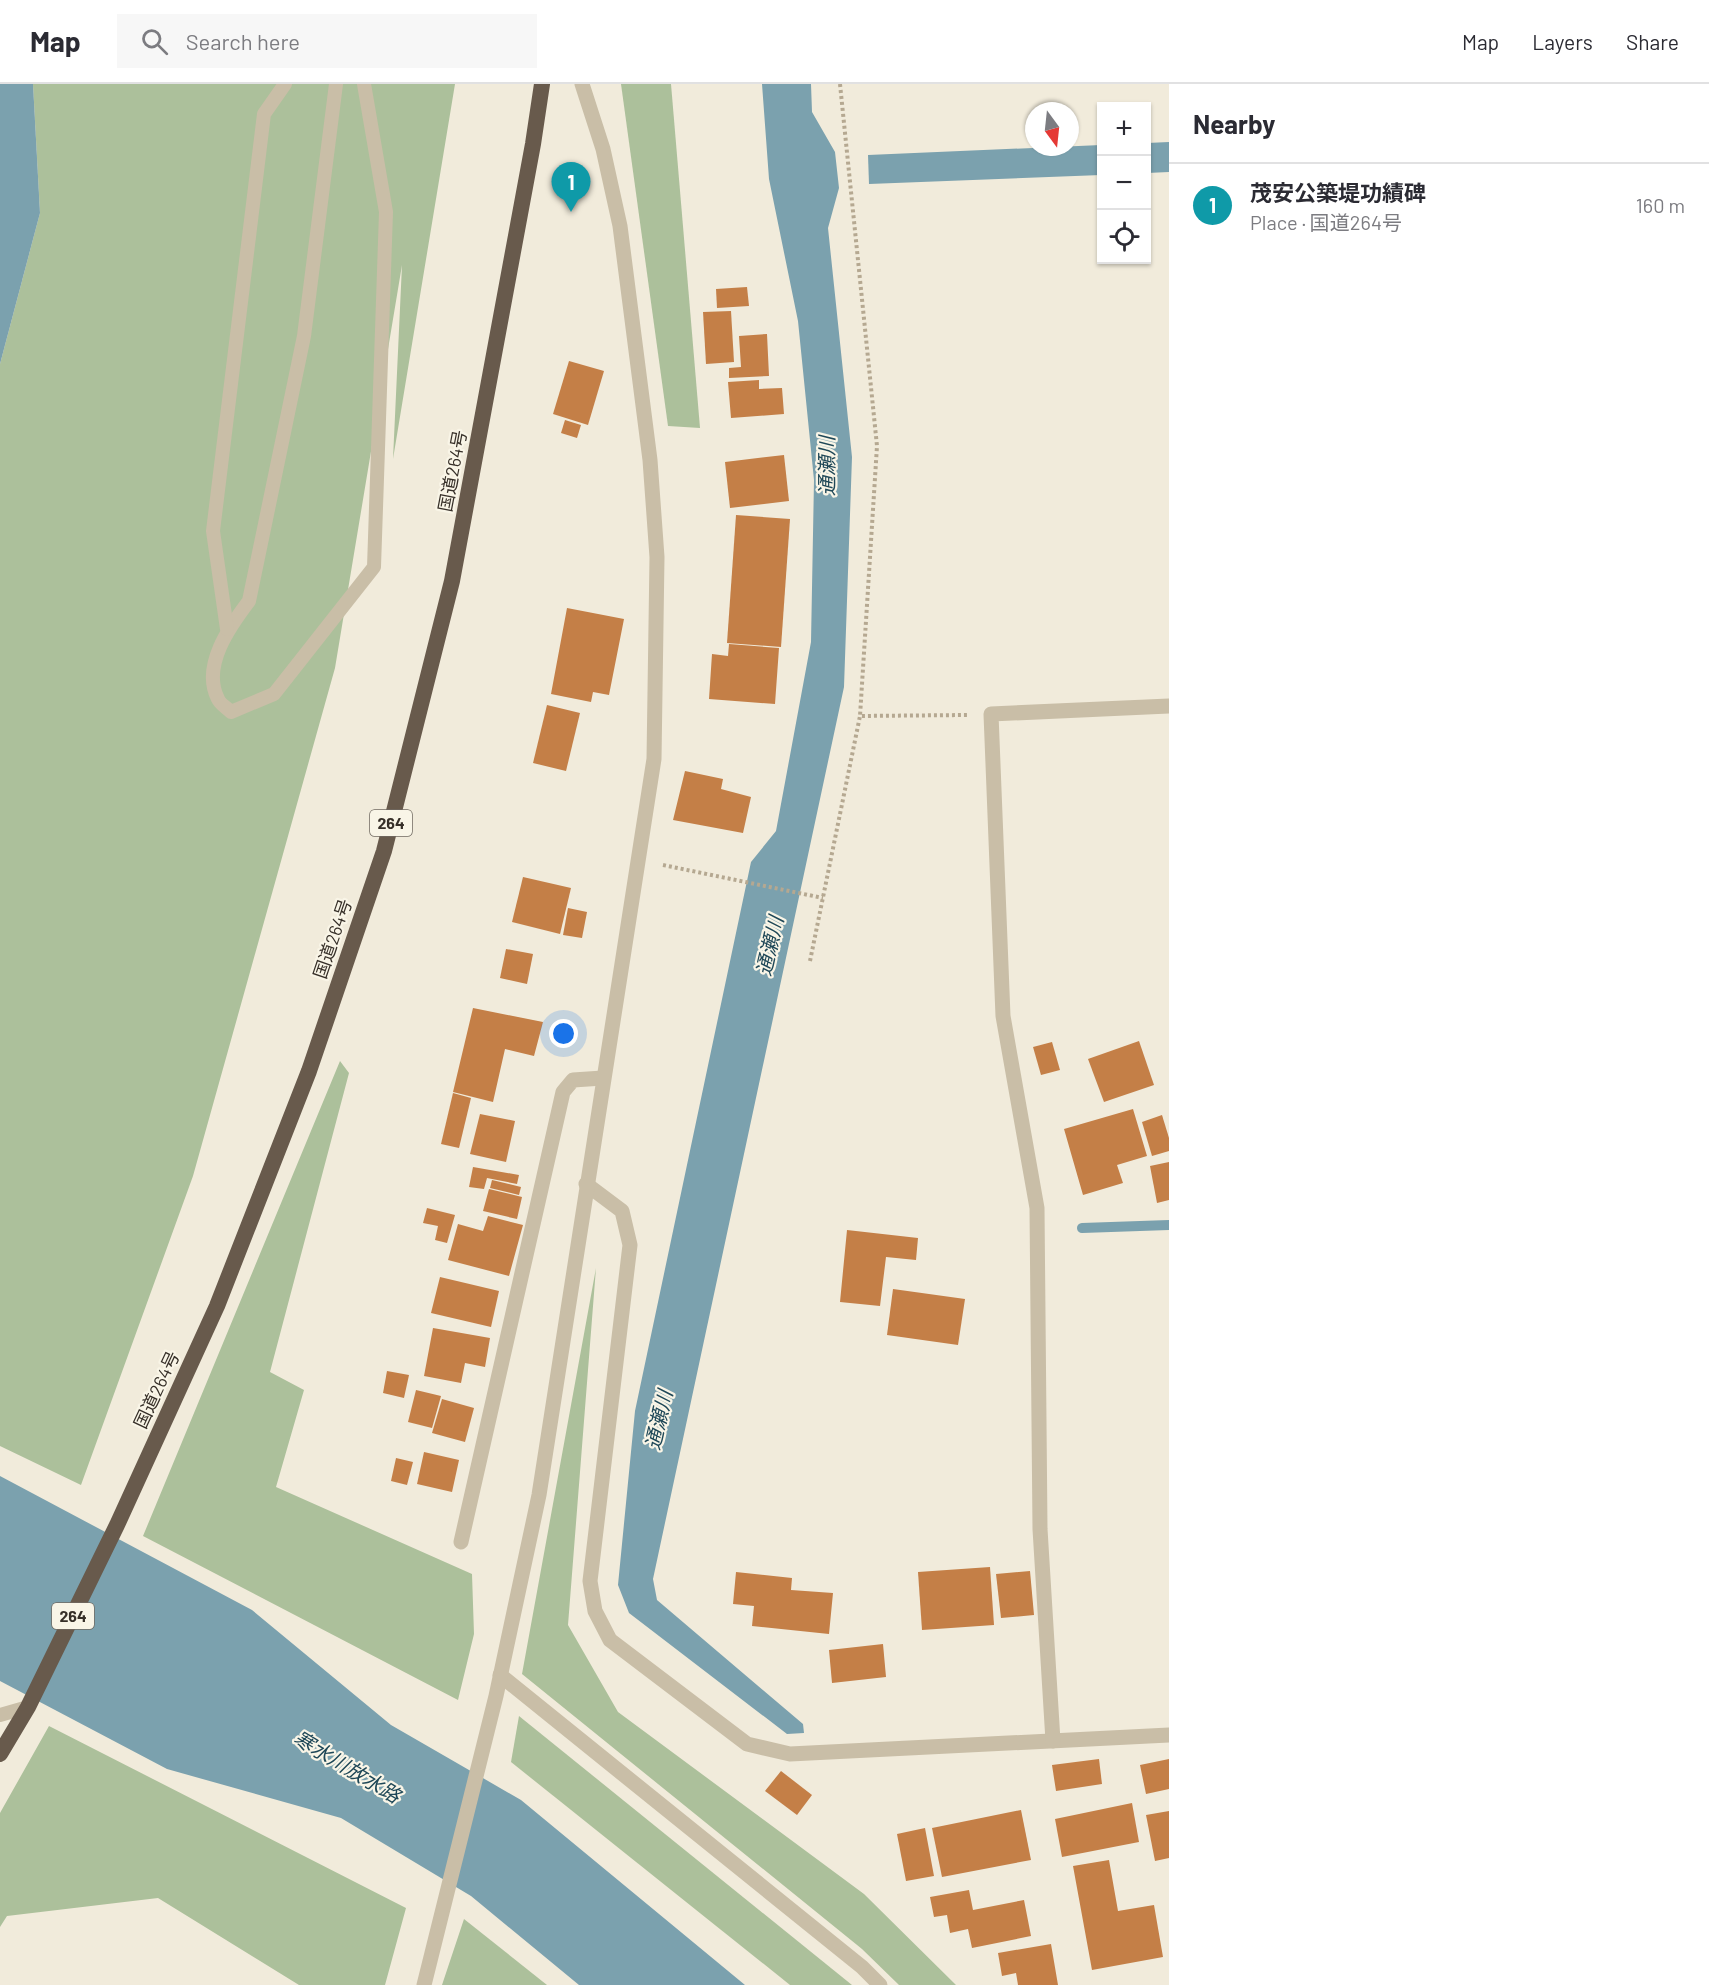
<!DOCTYPE html>
<meta charset="utf-8">
<style>
:root{--surface:#fff;--page:#f7f7f7;--text:#2b2b33;--muted:#7c7c81;--line:#e1e1e2;--accent:#1e4757}
body{margin:0;font-family:Barlow,"Noto Sans JP",sans-serif;background:var(--page);color:var(--text)}
.controls{position:absolute;right:18px;top:18px;display:grid;overflow:hidden;border-radius:0px;box-shadow:0 2px 4px #0004}
.controls button{width:54px;height:54px;display:grid;place-items:center;padding:0;border:0;border-bottom:2px solid var(--line);background:var(--surface);color:var(--text);font:30px sans-serif}
.compass{position:absolute;left:1025px;top:18px;width:54px;height:54px;border-radius:50%;background:var(--surface);box-shadow:0 2px 4px #0004;rotate:165deg}
.you{position:absolute;left:564px;top:950px;width:21px;height:21px;margin:-15px;border:4px solid #fff;border-radius:50%;background:#1a73e8;box-shadow:0 0 0 9px #1a73e833}
.badge{display:grid;place-items:center;width:39px;height:39px;border-radius:50%;background:var(--accent);color:#fff;font-size:20px;font-weight:700}
.pin{position:absolute;translate:-50% -50px;filter:drop-shadow(0 2px 3px #0008)}
.pin::after{content:'';position:absolute;top:32px;width:21px;height:18px;background:inherit;clip-path:polygon(0 0,100% 0,50% 100%)}
.list{margin:0;padding:0;list-style:none}
h2{display:flex;justify-content:space-between;align-items:center;height:78px;margin:0;padding:0 24px;font-size:26px}
h2 small{font-size:20px;font-weight:400;color:var(--muted)}
.list li{display:grid;grid-template-columns:39px 1fr auto;gap:18px;align-items:center;box-sizing:border-box;height:84px;padding:0 24px;border-top:2px solid var(--line)}
.list b{display:block;font-size:22px;white-space:nowrap}
.list p{margin:0;font-size:20px;white-space:nowrap;color:var(--muted)}
.list em{font-size:20px;font-style:normal;color:var(--muted)}
.icon{flex:none;width:33px;height:33px;fill:none;stroke:currentColor;stroke-width:2;stroke-linecap:round;stroke-linejoin:round}
.map{position:relative;flex:none;width:1169px;height:1901px;overflow:hidden}
header{display:flex;align-items:center;gap:36px;box-sizing:border-box;height:84px;padding:0 30px;background:var(--surface);border-bottom:2px solid var(--line)}
header strong{font-size:28px}
nav{display:flex;gap:33px;margin-inline-start:auto;font-size:21px}
.search{width:420px;height:54px;background:var(--page);display:flex;align-items:center;gap:15px;box-sizing:border-box;padding:0 21px;border-radius:0px;color:var(--muted);font-size:22px}
main{display:flex}
aside{flex:1;background:var(--surface)}
.map>svg:first-child{display:block}
.green{fill:#acc09b}
.water{fill:#7ba1ae}
.lines{fill:none;stroke-linecap:round;stroke-linejoin:round}
.stream{stroke:#7ba1ae;stroke-width:10}
.building{fill:#c47f47}
.path{stroke:#b5a891;stroke-width:4;stroke-dasharray:3 3;stroke-linecap:butt}
.service{stroke:#c9bea7;stroke-width:14}
.minor{stroke:#c9bea7;stroke-width:15}
.tertiary{stroke:#c9bea7;stroke-width:15}
.trunk{stroke:#685a4c;stroke-width:16}
.labels{text-anchor:middle;stroke-width:4.5;stroke-linejoin:round;paint-order:stroke}
.shield{fill:#f9f5e7;stroke:#706a61;stroke-width:1.5}
.shield-label{font-size:16px;font-weight:bold;fill:#362f28}
.street-label{font-size:18px;fill:#362f28;stroke:#f9f5e7}
.water-label{font-size:20px;font-style:italic;fill:#1e4757;stroke:#f9f5e7}
</style>
<header>
<strong>Map</strong>
<div class="search"><svg class="icon" aria-label="search" viewBox="0 0 24 24"><circle cx="10" cy="10" r="6"/><path d="M15 15l6 6"/></svg>Search here</div>
<nav><a>Map</a><a>Layers</a><a>Share</a></nav>
</header>
<main>
<div class="map">
<svg width="1169" height="1901" viewBox="0 0 1169 1901">
<rect width="100%" height="100%" fill="#f1ebdb"/>
<g class="green">
<path d="M33,0H455L393,375L402,181L335,584L193,1092L81,1401L0,1362V280L40,129Z"/>
<path d="M621,0H671L700,344L668,342Z"/>
<path d="M340,977L349,989L270,1288L304,1306L276,1403L472,1490L474,1550L458,1616L143,1452Z"/>
<path d="M596,1184L568,1541L618,1628L864,1810L956,1901H899L862,1865L522,1590Z"/>
<path d="M519,1632L852,1901H790L511,1678Z"/>
<path d="M49,1642L406,1824L385,1901H299L158,1814L7,1832L0,1843V1729Z"/>
<path d="M464,1835L547,1901H442Z"/>
</g>
<g class="water">
<path d="M0,0H33L40,129L0,280Z"/>
<path d="M762,0H811L812,28L835,68L839,104L828,144L852,373L844,603L653,1495L657,1516L803,1640L804,1649L787,1650L629,1529L618,1501L635,1327L751,778L776,747L811,558L814,396L798,237L769,95Z"/>
<path d="M1169,58V88L1147,89V59Z"/>
<path d="M1101,61V91L869,100L868,71Z"/>
<path d="M0,1392L252,1526L391,1641L521,1716L745,1901H579L471,1812L341,1734L167,1685L0,1597Z"/>
</g>
<g class="lines">
<path class="stream" d="M1082,1144L1169,1141"/>
</g>
<g class="building">
<path d="M747,203L749,222L717,224L716,205Z"/>
<path d="M731,227L734,278L706,280L703,228Z"/>
<path d="M767,250L769,292L729,294V284L741,283L739,252Z"/>
<path d="M569,277L604,287L588,341L553,330Z"/>
<path d="M759,296V305L782,304L784,330L731,334L728,298Z"/>
<path d="M565,336L581,341L577,354L561,349Z"/>
<path d="M784,371L789,417L730,424L725,378Z"/>
<path d="M736,431L790,435L781,563L727,559Z"/>
<path d="M567,524L624,535L609,611L593,608L591,618L551,610Z"/>
<path d="M729,560L779,564L775,620L709,615L712,570L728,572Z"/>
<path d="M547,621L580,629L566,687L533,679Z"/>
<path d="M685,687L723,695L721,705L751,713L743,749L673,736Z"/>
<path d="M523,793L571,804L560,850L512,838Z"/>
<path d="M568,824L587,828L582,854L563,851Z"/>
<path d="M506,865L533,870L527,900L500,894Z"/>
<path d="M473,924L543,938L534,972L505,965L493,1018L453,1008Z"/>
<path d="M1139,957L1154,1001L1104,1018L1088,975Z"/>
<path d="M1052,958L1060,986L1041,991L1033,963Z"/>
<path d="M453,1009L471,1014L459,1064L441,1060Z"/>
<path d="M1133,1025L1147,1072L1117,1081L1123,1099L1083,1111L1064,1045Z"/>
<path d="M480,1030L515,1037L506,1078L470,1070Z"/>
<path d="M1162,1031L1169,1054V1067L1152,1072L1142,1038Z"/>
<path d="M1169,1078V1116L1157,1119L1150,1082Z"/>
<path d="M473,1083L519,1091L517,1100L487,1094L484,1105L469,1103Z"/>
<path d="M492,1096L521,1103L519,1111L490,1104Z"/>
<path d="M489,1105L522,1113L517,1135L483,1127Z"/>
<path d="M427,1124L455,1131L447,1159L435,1156L438,1142L423,1139Z"/>
<path d="M488,1132L523,1141L509,1192L448,1176L458,1140L483,1147Z"/>
<path d="M847,1146L918,1154L916,1176L886,1173L880,1222L840,1218Z"/>
<path d="M440,1193L499,1207L491,1243L431,1229Z"/>
<path d="M893,1205L965,1215L958,1261L887,1251Z"/>
<path d="M433,1244L490,1254L485,1283L465,1279L461,1299L424,1292Z"/>
<path d="M387,1287L409,1291L404,1314L383,1309Z"/>
<path d="M416,1306L441,1312L432,1344L408,1338Z"/>
<path d="M442,1315L474,1324L465,1358L432,1349Z"/>
<path d="M424,1368L459,1376L452,1408L417,1400Z"/>
<path d="M396,1374L413,1378L407,1401L391,1397Z"/>
<path d="M990,1483L994,1541L922,1546L918,1488Z"/>
<path d="M1030,1487L1034,1531L1001,1534L996,1490Z"/>
<path d="M736,1488L792,1494L791,1506L833,1509L829,1550L752,1542L754,1522L733,1520Z"/>
<path d="M883,1560L886,1593L832,1599L829,1566Z"/>
<path d="M1099,1675L1102,1700L1056,1707L1052,1681Z"/>
<path d="M1169,1675V1705L1146,1710L1140,1681Z"/>
<path d="M781,1687L812,1711L797,1731L765,1707Z"/>
<path d="M1132,1719L1139,1758L1062,1773L1055,1735Z"/>
<path d="M1021,1726L1031,1776L942,1793L932,1744Z"/>
<path d="M1169,1727V1774L1155,1777L1146,1731Z"/>
<path d="M925,1744L934,1792L906,1797L897,1750Z"/>
<path d="M1109,1776L1118,1827L1154,1821L1163,1873L1092,1886L1073,1782Z"/>
<path d="M969,1806L973,1826L1024,1816L1031,1852L972,1864L968,1845L950,1849L947,1831L934,1833L930,1813Z"/>
<path d="M1051,1860L1058,1901H1018L1016,1889L1002,1892L998,1869Z"/>
</g>
<g class="lines">
<g class="path">
<path d="M840,0L877,362L860,632"/>
<path d="M663,781L823,814"/>
<path d="M810,877L860,632L967,631"/>
</g>
<g class="service">
<path d="M336,0L304,252L249,517C230,542 201,582 218,615C220,620 227,624 231,628L274,610L374,483L386,128L364,0"/>
<path d="M227,545L213,447L264,30L285,0"/>
<path d="M0,1631L28,1623"/>
</g>
<g class="minor">
<path d="M586,1100L622,1127L630,1161L590,1497L595,1527L610,1556L747,1660L790,1670L1169,1651"/>
<path d="M461,1458L563,1008L573,996L603,994"/>
<path d="M500,1591L862,1883L880,1901"/>
<path d="M1053,1657L1040,1445L1037,1124L1003,932L991,630L1169,622"/>
</g>
<path class="tertiary" d="M424,1901L496,1612L539,1411L654,675L657,473L650,376L620,142L603,65L582,0"/>
<path class="trunk" d="M0,1670L28,1623L117,1441L217,1222L309,987L384,767L452,497L533,60L542,0"/>
</g>
<g class="labels">
<g class="shield">
<rect x="370" y="726" width="42" height="26" rx="4.5"/>
<rect x="52" y="1519" width="42" height="26" rx="4.5"/>
</g>
<g class="shield-label">
<text x="391" y="745">264</text>
<text x="73" y="1538">264</text>
</g>
<g class="street-label">
<text transform="translate(453 387) rotate(-79)" y="6">国道264号</text>
<text transform="translate(333 855) rotate(-71)" y="6">国道264号</text>
<text transform="translate(157 1306) rotate(-65)" y="6">国道264号</text>
</g>
<g class="water-label">
<text transform="translate(827 382) rotate(-90)" y="7">通瀬川</text>
<text transform="translate(770 862) rotate(-77)" y="7">通瀬川</text>
<text transform="translate(659 1336) rotate(-77)" y="7">通瀬川</text>
<text transform="translate(347 1683) rotate(31)" y="7">寒水川放水路</text>
</g>
</g>
</svg>
<div class="controls">
<button>+</button>
<button>−</button>
<button><svg class="icon" aria-label="locate" viewBox="0 0 24 24"><circle cx="12" cy="12" r="6"/><path d="M12 2v4M12 18v4M2 12h4M18 12h4"/></svg></button>
</div>
<svg class="compass" viewBox="-18 -18 36 36"><path d="M0-13l5 13h-10z" fill="#e53935"/><path d="M0 13l5-13h-10z" fill="#7c7c81"/></svg>
<div class="you"></div>
<div class="pin badge" style="left:571px;top:128px;background:#0f9aa8">1</div>
</div>
<aside>
<h2>Nearby<small></small></h2>
<ul class="list">
<li><span class="badge" style="background:#0f9aa8">1</span><div><b>茂安公築堤功績碑</b><p>Place · 国道264号</p></div><em>160 m</em></li>
</ul>
</aside>
</main>
